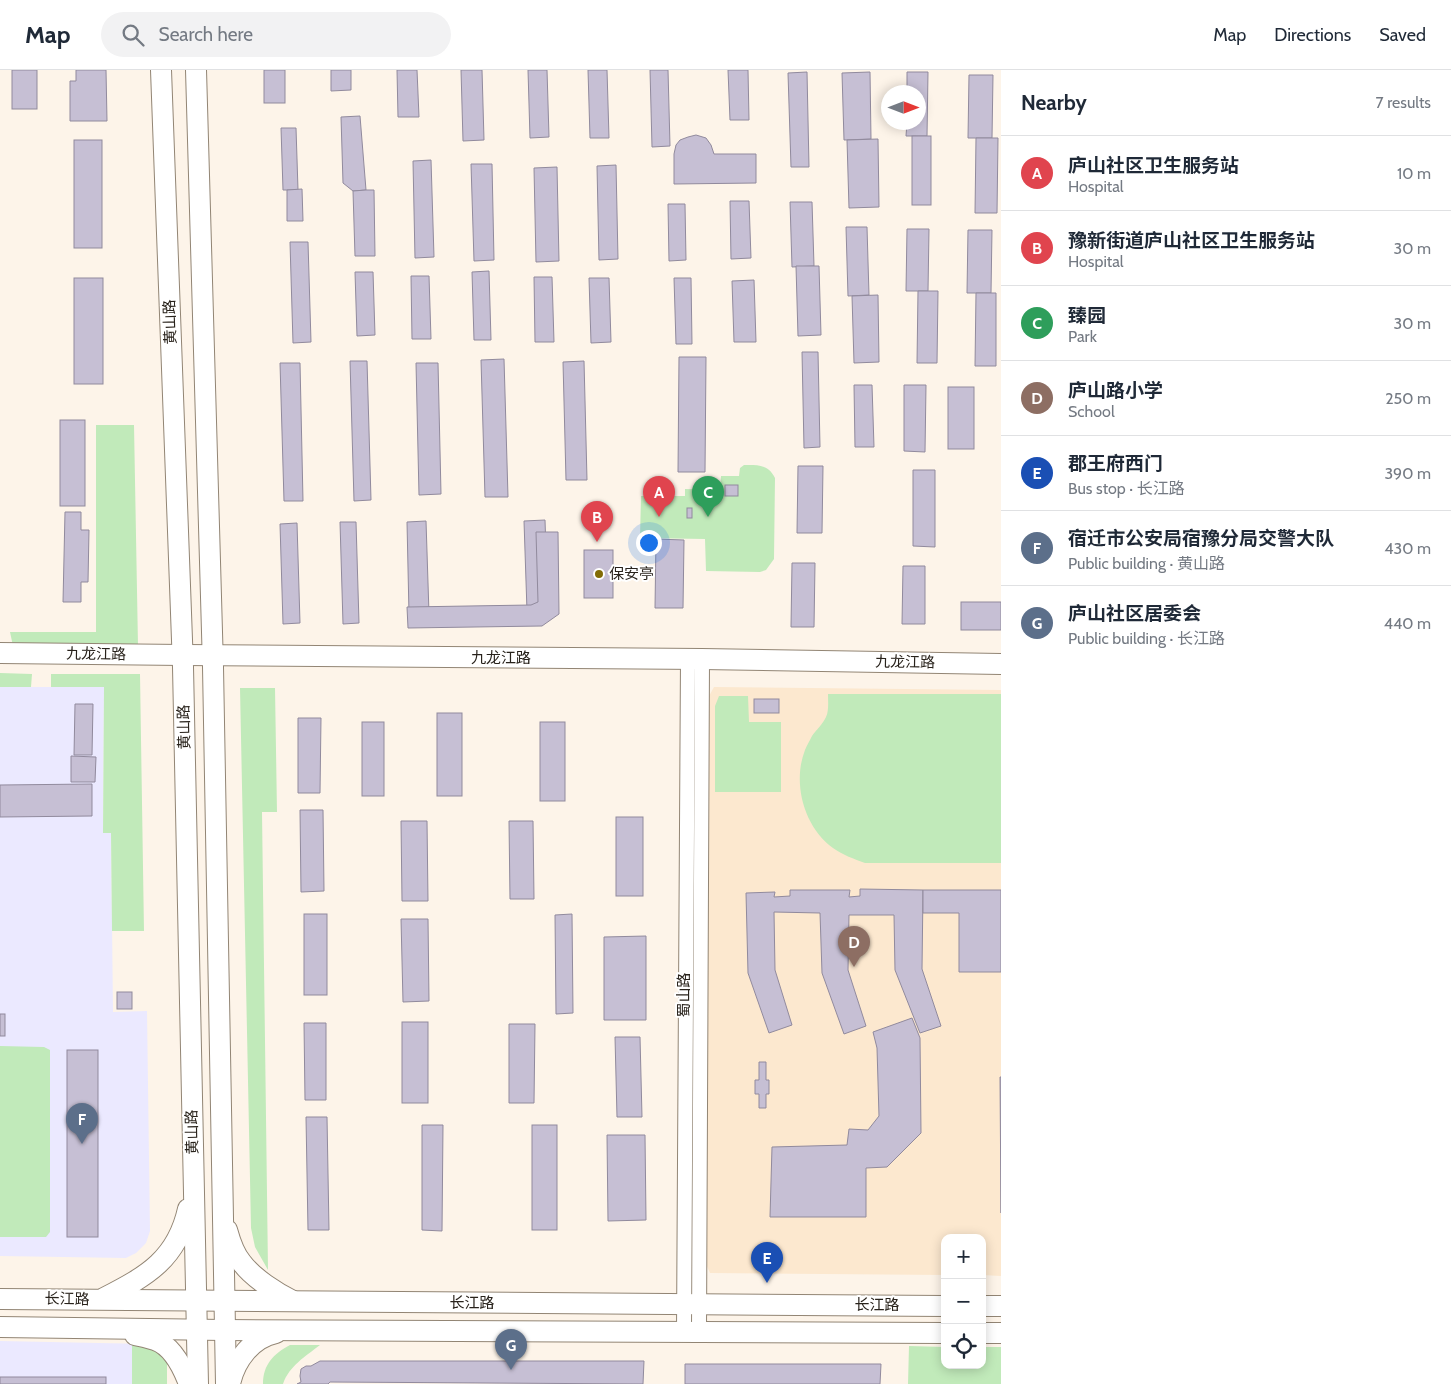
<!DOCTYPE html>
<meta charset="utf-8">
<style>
:root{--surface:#fff;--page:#f2f2f3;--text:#1f2937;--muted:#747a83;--line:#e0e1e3;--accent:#826c06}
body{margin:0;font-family:Cabin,"Noto Sans SC",sans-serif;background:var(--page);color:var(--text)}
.controls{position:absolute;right:15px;bottom:15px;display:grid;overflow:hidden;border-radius:10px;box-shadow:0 2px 12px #0003}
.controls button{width:45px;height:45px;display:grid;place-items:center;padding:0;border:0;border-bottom:1px solid var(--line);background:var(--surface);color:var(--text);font:25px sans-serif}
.compass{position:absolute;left:881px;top:15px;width:45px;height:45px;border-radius:50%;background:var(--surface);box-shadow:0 2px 12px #0003;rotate:90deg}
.you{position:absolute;left:648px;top:472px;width:18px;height:18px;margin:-12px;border:4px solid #fff;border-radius:50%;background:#1a73e8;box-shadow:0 0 0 8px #1a73e833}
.badge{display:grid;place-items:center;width:32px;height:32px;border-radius:50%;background:var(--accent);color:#fff;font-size:16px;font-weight:700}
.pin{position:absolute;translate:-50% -41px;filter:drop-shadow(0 1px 2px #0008)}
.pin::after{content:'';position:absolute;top:26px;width:18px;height:15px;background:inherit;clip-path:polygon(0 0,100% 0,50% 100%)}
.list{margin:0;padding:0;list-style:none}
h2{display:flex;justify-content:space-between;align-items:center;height:65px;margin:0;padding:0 20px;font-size:21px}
h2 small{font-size:16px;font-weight:400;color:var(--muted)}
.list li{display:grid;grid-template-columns:32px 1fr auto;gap:15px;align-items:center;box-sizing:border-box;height:75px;padding:0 20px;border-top:1px solid var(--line)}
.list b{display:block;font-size:19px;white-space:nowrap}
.list p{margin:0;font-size:16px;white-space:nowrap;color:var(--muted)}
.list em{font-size:16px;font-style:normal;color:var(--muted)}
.icon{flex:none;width:28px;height:28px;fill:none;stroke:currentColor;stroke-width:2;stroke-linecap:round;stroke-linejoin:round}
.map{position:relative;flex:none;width:1001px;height:1314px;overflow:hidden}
header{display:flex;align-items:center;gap:30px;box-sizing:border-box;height:70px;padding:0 25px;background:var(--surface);border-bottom:1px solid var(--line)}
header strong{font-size:24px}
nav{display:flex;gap:28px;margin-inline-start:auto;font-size:18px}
.search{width:350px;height:45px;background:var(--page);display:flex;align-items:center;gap:12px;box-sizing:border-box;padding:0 18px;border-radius:28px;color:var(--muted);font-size:19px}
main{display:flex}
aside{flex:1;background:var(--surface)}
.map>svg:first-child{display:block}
.commercial{fill:#ebe9ff}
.built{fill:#fce8cf}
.green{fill:#c1eaba}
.building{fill:#c6bfd4;stroke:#918a9d}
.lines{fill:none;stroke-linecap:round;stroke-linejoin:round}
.street-casing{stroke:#928574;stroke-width:16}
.secondary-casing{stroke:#928574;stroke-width:22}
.street{stroke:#fff;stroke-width:14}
.secondary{stroke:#fff;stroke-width:20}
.poi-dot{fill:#826c06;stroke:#fff;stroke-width:2}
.labels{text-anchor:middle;stroke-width:4;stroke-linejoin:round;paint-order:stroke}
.street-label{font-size:15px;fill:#28221b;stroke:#fff}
.poi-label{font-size:15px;fill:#28221b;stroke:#fff;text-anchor:start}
</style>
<header>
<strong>Map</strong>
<div class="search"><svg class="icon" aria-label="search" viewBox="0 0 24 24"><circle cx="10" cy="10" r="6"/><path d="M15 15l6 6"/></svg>Search here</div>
<nav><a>Map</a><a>Directions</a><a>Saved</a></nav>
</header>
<main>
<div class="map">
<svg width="1001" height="1314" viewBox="0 0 1001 1314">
<rect width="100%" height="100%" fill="#fdf4e9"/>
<g class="commercial">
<path d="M0,617H104L103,763H111L113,942L147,941L150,1161L146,1173L136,1183L126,1188L0,1186Z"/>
<path d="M0,1271L148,1274L167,1314H0Z"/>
</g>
<path class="built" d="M714,617L1001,620V1206L982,1205V1168H945V1205L710,1203L706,1194L709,626Z"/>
<g class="green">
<path d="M96,355H134L138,576H13L10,562H96Z"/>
<path d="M744,395C758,395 768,394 775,408L774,489L766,500L760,502L706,501L705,469L640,468L641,426H685V419L720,420L721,406H739L740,398Z"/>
<path d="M0,603L32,604L31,617H0Z"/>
<path d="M51,604H140L144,861H112L111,763H103L104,617H51Z"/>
<path d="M240,618H275L277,742H262L268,1200L255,1177L251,1158Z"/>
<path d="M828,624H1001V793H865C854,789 843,785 833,778C804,757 792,713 805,680C807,675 810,670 812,666C816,660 823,654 826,647C829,641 828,631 828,624Z"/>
<path d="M719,626H748L749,652H781V722H715V636Z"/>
<path d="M0,976L44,977L50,980V1162L46,1167H0Z"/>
<path d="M132,1274H148L167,1284V1314H132Z"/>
<path d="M290,1275H320C306,1286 289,1296 283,1314H263C263,1295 273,1284 290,1275Z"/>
<path d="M909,1276L945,1277V1295H982V1277H1001V1314H908Z"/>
</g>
<g class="building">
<rect x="12" y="0" width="25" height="39"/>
<path d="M76,0H106L107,51H70V11H76Z"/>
<rect x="264" y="0" width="21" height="33"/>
<path d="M331,0H351V20L331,21Z"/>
<path d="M397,0H417L419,47H398Z"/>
<path d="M461,0H482L484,70L463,71Z"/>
<path d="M528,0H547L549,67L530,68Z"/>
<path d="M588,0H607L609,68H590Z"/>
<path d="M650,0H668L670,76L652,77Z"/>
<path d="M728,0H748L749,50H730Z"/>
<path d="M807,2L809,97H791L788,3Z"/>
<path d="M870,2L871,69L844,70L842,3Z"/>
<path d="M907,2H928L927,66H906L907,52H918V22H907Z"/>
<path d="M969,5H993L992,68H968Z"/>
<path d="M360,46L366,120L353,121L343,113L341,47Z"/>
<path d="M281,58H296L298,120H283Z"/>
<path d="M696,65L706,68L711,75L714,84H756V113L674,114V84L676,75L680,70L688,67Z"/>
<rect x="912" y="66" width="19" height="69"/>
<path d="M976,68H998L997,143H975Z"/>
<path d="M878,69L879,137L849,138L847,70Z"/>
<rect x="74" y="70" width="28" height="108"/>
<path d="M431,90L434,187L415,188L413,91Z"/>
<path d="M471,94H492L494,190L474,191Z"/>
<path d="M616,95L618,189L599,190L597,96Z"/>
<path d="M557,97L559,191L536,192L534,98Z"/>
<path d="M302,119L303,151H287V120Z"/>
<path d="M366,120H374L375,186H355L353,121Z"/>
<path d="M730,131H749L751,188L731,189Z"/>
<path d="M790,132H812L814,196L792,197Z"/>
<path d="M668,134H685L686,190L669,191Z"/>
<path d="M846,157H867L869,225L848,226Z"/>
<path d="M907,159H929L928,221H906Z"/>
<path d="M968,160H992L991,223H967Z"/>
<path d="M290,172H308L311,272L293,273Z"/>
<path d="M796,196H819L821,265L798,266Z"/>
<path d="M489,201L491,270H474L472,202Z"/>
<path d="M355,202H373L375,265L357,266Z"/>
<path d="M411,206H429L431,269H412Z"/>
<path d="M534,207H552L554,272H535Z"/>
<rect x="74" y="208" width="29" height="106"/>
<path d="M589,208H609L611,272L591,273Z"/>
<path d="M674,208H691L692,274H676Z"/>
<path d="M754,210L756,272H734L732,211Z"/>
<path d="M918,221H938L937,293H917Z"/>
<path d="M976,223H996V296H975Z"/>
<path d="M878,225L879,292L854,293L852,226Z"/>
<path d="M802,282H818L820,377L804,378Z"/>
<path d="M679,287H706L705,402H678Z"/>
<path d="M504,289L508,427H485L481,290Z"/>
<path d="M350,291H367L371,430L354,431Z"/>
<path d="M584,291L587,410H566L563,292Z"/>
<path d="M280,293H300L303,431H284Z"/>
<path d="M416,293H438L441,424L419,425Z"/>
<path d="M854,315H872L874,377H855Z"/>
<path d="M904,315H926L925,382L904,381Z"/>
<rect x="948" y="317" width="26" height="62"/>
<rect x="60" y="350" width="25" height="86"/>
<path d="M798,396H823L822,463H797Z"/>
<path d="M913,400H935V477L913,476Z"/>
<rect x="725" y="415" width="13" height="11"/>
<rect x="687" y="438" width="5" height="10"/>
<path d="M65,442H81V460H89L88,512H81V532H63Z"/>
<path d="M545,450L548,541H527L524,451Z"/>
<path d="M426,451L429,544H409L407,452Z"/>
<path d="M340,452H356L359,553L343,554Z"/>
<path d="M297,453L300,553L283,554L280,454Z"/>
<path d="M536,462H558L559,544L542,556L408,558L407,537L531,535L538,532Z"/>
<path d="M656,469L684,470L683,538H655Z"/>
<rect x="584" y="480" width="29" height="48"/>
<path d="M792,493H815L814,557H791Z"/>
<path d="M903,496H925V554H902Z"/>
<rect x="961" y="532" width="40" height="28"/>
<rect x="754" y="629" width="25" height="14"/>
<path d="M75,634H93L92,685H74Z"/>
<rect x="437" y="643" width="25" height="83"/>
<path d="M298,648H321L320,723H298Z"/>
<rect x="362" y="652" width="22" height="74"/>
<rect x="540" y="652" width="25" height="79"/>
<path d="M71,686L96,687L95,712H71Z"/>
<path d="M92,714V746L0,747V715Z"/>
<path d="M300,740H323L324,821L301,822Z"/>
<rect x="616" y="747" width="27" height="79"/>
<path d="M401,751H427L428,831H402Z"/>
<path d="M509,751H533L534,829H510Z"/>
<path d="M860,819L923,820L922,899L941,956L920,963L895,900L894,845H849L848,900L866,956L844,964L822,903L820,843L774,842L775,900L792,955L769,963L748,903L746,823L775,822L774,827L790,826V820H850L849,827L860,826Z"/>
<path d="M923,820H1001V902H959V843H923Z"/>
<rect x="304" y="844" width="23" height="81"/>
<path d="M572,844L573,943L556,944L555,845Z"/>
<path d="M401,849H428L429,931L403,932Z"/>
<path d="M646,866V950H604V867Z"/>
<rect x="117" y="922" width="15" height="17"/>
<rect x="0" y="944" width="5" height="22"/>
<path d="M912,948L920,968L921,1063L887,1097L866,1098V1147H770L772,1077L847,1075L849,1059L868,1060L879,1046L877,978L873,962Z"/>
<rect x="402" y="952" width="26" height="81"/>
<path d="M304,953H326V1030H305Z"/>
<path d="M509,954H535L534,1033H509Z"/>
<path d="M615,967H640L642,1047H617Z"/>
<rect x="67" y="980" width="31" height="187"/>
<path d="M759,992H766V1010H769V1024H766V1038H759V1024H755V1010H759Z"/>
<path d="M1000,1007H1001V1143Z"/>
<path d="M306,1047H327L329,1160H308Z"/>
<path d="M422,1055H443L442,1161L422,1160Z"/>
<rect x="532" y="1055" width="25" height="105"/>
<path d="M607,1065H645L646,1150L608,1151Z"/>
<path d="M320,1291H644L643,1314L330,1312L328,1314H297L301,1312L300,1306L301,1299L306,1296H311Z"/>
<path d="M685,1294H881L880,1314H685Z"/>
<rect x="0" y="1307" width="106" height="7"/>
</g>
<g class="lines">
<defs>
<g id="street">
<path d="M684,1261L688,589"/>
<path d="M699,1261L702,589"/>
</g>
<g id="secondary">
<path d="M161,0L183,597L198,1314"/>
<path d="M196,0L213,597L226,1314"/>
<path d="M0,583L183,585L702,589L1001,594"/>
<path d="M227,1160C230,1171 234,1184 242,1193C253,1208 277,1223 293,1231"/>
<path d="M104,1228C147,1206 177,1189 188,1139"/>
<path d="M0,1229L945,1236"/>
<path d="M982,1236H1001"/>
<path d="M0,1257L224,1260L945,1263"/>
<path d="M982,1263H1001"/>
<path d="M135,1265C142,1266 149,1268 155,1270C172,1276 183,1298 189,1314"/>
<path d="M230,1314C235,1290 252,1268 276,1263"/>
</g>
</defs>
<use href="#street" class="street-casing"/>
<use href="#secondary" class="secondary-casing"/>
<use href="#street" class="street"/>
<use href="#secondary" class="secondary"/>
</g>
<circle class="poi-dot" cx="599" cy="504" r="5"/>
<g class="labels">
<g class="street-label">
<text transform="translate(170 252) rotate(-92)" y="5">黄山路</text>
<text transform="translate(96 584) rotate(1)" y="5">九龙江路</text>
<text x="501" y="593">九龙江路</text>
<text transform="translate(905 592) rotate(1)" y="5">九龙江路</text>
<text transform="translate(184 657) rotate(-91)" y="5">黄山路</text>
<text transform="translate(684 925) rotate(-90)" y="5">蜀山路</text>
<text transform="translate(192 1062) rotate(-91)" y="5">黄山路</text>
<text transform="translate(67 1229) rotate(1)" y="5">长江路</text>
<text x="472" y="1238">长江路</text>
<text x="877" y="1240">长江路</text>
</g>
<g class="poi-label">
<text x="609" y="509">保安亭</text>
</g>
</g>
</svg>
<div class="controls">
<button>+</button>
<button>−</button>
<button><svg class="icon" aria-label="locate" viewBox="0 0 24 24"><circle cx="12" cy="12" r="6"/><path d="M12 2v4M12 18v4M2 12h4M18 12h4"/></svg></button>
</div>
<svg class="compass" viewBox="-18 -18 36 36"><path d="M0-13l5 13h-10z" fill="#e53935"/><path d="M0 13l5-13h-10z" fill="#747a83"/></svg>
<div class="you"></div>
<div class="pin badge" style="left:659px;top:447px;background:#e0444e">A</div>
<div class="pin badge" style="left:597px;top:472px;background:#e0444e">B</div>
<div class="pin badge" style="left:708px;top:447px;background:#2e9e5b">C</div>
<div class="pin badge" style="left:854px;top:897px;background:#8d6e63">D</div>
<div class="pin badge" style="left:767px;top:1213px;background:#1a4fb4">E</div>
<div class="pin badge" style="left:82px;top:1074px;background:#5c6f8a">F</div>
<div class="pin badge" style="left:511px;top:1300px;background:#5c6f8a">G</div>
</div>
<aside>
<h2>Nearby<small>7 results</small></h2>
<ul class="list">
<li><span class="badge" style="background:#e0444e">A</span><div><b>庐山社区卫生服务站</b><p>Hospital</p></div><em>10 m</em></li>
<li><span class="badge" style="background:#e0444e">B</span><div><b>豫新街道庐山社区卫生服务站</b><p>Hospital</p></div><em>30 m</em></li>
<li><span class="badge" style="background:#2e9e5b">C</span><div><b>臻园</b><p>Park</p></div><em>30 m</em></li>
<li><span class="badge" style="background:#8d6e63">D</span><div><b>庐山路小学</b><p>School</p></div><em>250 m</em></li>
<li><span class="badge" style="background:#1a4fb4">E</span><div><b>郡王府西门</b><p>Bus stop · 长江路</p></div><em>390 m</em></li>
<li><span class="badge" style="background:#5c6f8a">F</span><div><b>宿迁市公安局宿豫分局交警大队</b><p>Public building · 黄山路</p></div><em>430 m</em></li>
<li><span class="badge" style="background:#5c6f8a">G</span><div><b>庐山社区居委会</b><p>Public building · 长江路</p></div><em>440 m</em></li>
</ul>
</aside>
</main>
